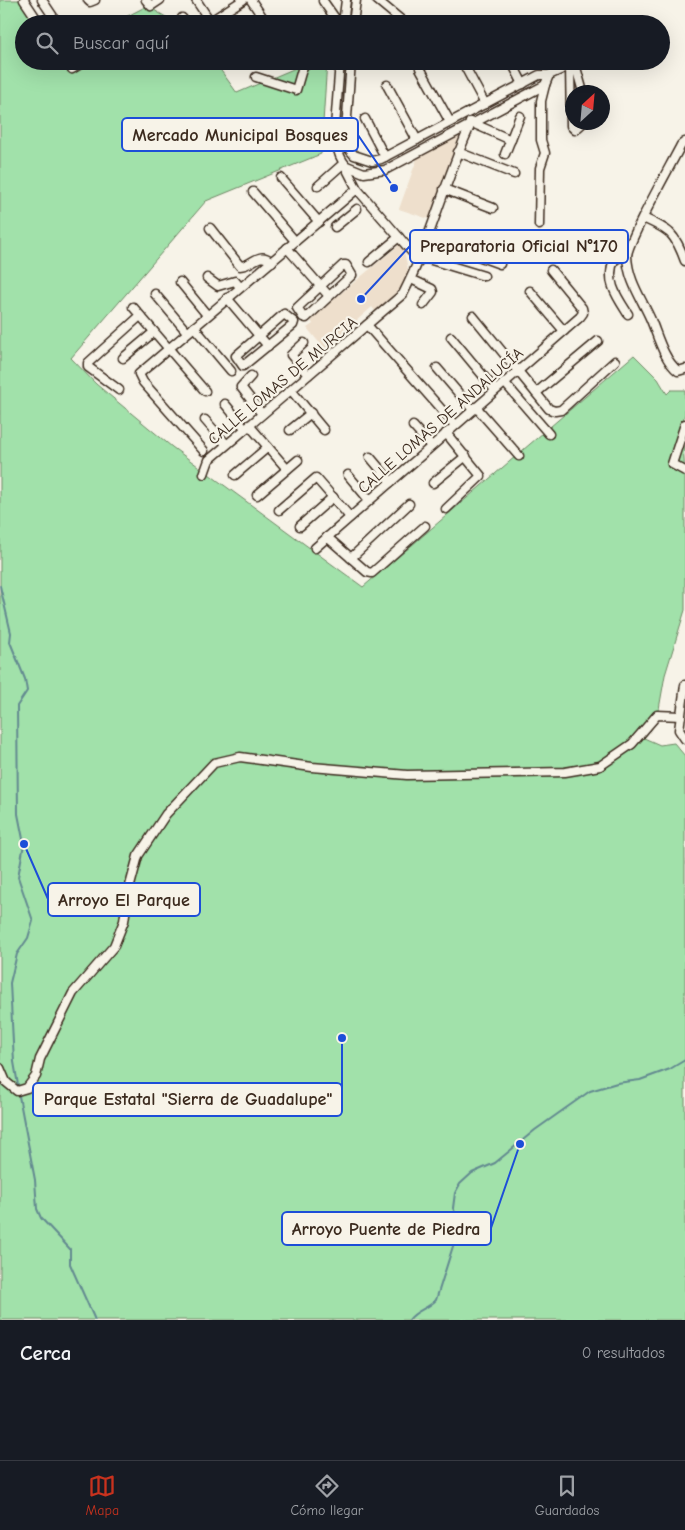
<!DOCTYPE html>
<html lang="es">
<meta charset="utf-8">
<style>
:root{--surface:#171b24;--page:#20242c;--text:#f1f3f6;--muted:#9ea1a6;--line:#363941;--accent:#c8321e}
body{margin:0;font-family:"Comic Neue",sans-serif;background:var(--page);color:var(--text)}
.compass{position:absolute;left:565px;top:85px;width:45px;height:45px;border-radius:50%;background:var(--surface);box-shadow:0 5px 20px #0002;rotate:26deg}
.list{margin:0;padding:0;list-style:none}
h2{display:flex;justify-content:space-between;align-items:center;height:65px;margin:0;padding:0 20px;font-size:21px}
h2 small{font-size:16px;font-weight:400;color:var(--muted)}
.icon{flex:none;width:28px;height:28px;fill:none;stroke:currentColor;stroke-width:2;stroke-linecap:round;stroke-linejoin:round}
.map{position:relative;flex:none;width:685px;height:1320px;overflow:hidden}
.search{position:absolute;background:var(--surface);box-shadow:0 5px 20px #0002;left:15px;right:15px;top:15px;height:55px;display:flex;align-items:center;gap:12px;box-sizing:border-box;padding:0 18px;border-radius:28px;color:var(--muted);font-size:19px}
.sheet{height:140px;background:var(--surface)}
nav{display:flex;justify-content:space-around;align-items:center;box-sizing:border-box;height:70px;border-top:1px solid var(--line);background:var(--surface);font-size:14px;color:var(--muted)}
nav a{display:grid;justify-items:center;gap:2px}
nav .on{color:var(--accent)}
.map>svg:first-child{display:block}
.built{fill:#eedfcc}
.green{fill:#a1e1aa;stroke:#6e8664}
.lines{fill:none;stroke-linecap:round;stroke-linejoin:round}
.stream{stroke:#638a90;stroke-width:2}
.minor-casing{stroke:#3b2a1e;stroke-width:11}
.minor{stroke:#f7f3e8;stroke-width:8}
.labels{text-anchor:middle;stroke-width:4.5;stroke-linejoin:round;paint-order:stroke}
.street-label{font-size:16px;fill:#3b2a1e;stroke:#f7f3e8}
.leader{fill:none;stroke:#1d4ed8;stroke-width:2}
.callout-dot{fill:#1d4ed8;stroke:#f7f3e8;stroke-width:2}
.callout{fill:#f7f3e8;stroke:#1d4ed8;stroke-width:2}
.callout-label{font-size:18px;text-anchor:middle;font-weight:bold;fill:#3b2a1e}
</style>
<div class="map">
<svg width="685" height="1320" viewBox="0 0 685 1320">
<rect width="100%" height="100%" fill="#f7f3e8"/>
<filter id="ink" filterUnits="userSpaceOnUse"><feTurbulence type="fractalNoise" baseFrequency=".02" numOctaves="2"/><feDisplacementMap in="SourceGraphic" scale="10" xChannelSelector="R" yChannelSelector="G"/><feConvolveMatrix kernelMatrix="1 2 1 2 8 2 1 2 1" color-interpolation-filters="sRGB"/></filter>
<g filter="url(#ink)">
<g class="built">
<path d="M460,134L429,219L399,209L418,156Z"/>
<path d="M399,245L404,251L408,269L405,282L398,291L375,311L372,307L331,343L334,347L327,352L307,328L313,324L310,319Z"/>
</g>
<g class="green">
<path d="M0,0H20L40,24H24V61H214L237,93L312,61H327L321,154L206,201L71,358L96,384L172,447L363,587L634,355L658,379L667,394L671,390H685V414L682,423L685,476V610L665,675L659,709L661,717L644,738L660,745L674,743L685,756V1320H0Z"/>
<path d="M147,6L178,24H112Z"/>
</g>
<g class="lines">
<g class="stream">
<path d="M0,586L11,633L10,642L25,679L27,691L17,706L18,814L24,844L18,877L33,921L28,938L17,954L10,983L14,1062L18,1085"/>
<path d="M19,1096L35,1180L37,1209L41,1218L70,1249V1264L95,1320"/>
<path d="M409,1320C416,1310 426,1310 436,1300L460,1224L453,1208L455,1193L460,1184L472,1173L495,1163L535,1130L590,1091L617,1083L640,1080L670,1069L685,1060"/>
</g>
<defs>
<g id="minor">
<path d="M24,0L40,24"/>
<path d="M42,0L58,24"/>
<path d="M88,0L90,2L95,0"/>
<path d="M146,0L151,6L160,0"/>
<path d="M196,0L210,21"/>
<path d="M251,0L267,24"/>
<path d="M377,0L406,24"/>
<path d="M323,1L337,21L343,24"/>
<path d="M182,18L187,24"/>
<path d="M206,24L243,0"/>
<path d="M343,24L346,0"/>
<path d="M353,24L356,0"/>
<path d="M65,61L72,69L85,61"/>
<path d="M340,61L335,127L336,144L340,156L357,189L418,259H428L484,276"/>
<path d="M351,61L346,131L349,149L354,155L372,161L381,159L539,75H549L580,61"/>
<path d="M462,61L485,104"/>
<path d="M511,61L523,84"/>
<path d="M575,64L583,92"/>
<path d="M570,66L571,126L575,130L584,122"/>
<path d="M420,68L450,122"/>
<path d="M256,77L296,90L303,66L311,61"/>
<path d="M387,85L417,140"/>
<path d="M365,119L385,157"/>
<path d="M470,122L511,140"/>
<path d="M685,142L681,145C672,163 627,242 627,256C628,281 642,299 651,320C658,337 664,360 678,371L685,369"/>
<path d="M458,152L514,174"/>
<path d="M505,154L520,116"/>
<path d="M347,166L364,173L385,170L545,85L549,75"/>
<path d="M281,178L319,222"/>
<path d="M318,186L344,163"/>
<path d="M444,189L493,208"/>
<path d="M253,192L295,241"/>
<path d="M643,218C670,230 675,233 685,261"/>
<path d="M539,225L540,168L545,153L541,140V101L545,85"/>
<path d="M335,227L357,209"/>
<path d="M210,228L240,266C253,266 258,250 272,262"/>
<path d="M426,237L500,264"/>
<path d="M287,248L329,296"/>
<path d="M627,254L614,260C605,281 617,297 628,314"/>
<path d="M369,262L399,237"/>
<path d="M343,265H346L352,275L306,318L303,317L297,308Z"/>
<path d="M207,278L218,286L235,281L240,287"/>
<path d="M411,279L432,289L433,292L423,305"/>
<path d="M180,282L207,315"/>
<path d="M530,291L564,331"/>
<path d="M155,294L187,332"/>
<path d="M227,298L268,346"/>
<path d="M133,307L205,391"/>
<path d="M284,314L294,322L293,325L243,366L236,356Z"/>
<path d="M473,316L549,409L555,411L561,410L615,361"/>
<path d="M367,325L455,425"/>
<path d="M194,327L231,371"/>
<path d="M451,337L495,390"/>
<path d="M304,343L291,355L308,375"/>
<path d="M123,358L154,332"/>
<path d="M437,368L473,410"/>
<path d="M251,376L241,387L262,414"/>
<path d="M504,382L549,434"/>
<path d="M119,390L88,367V363L140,316"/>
<path d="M291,390L324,430"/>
<path d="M536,393L598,341"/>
<path d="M225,404L245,428"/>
<path d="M476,407L519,456"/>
<path d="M205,420L226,444"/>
<path d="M685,424L672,464L685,471"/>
<path d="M249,425L287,469"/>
<path d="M413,426L431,446"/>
<path d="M290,430L311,413"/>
<path d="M204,451L143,382L139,374L357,189"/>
<path d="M370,457L391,482"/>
<path d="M204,474L209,460L403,294C431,240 445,179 471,124"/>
<path d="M235,475L268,447"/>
<path d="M348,475L369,500"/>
<path d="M433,483L466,456"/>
<path d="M257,495L298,460"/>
<path d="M446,509L481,476L446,433"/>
<path d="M279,510L316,478L350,517"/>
<path d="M300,526L333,497"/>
<path d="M327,537L367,572L372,573L425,526"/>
<path d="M315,548L580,317L583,313L582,308L551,270"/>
<path d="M351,558L409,504"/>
<path d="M685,685L679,730L685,739"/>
<path d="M0,1068L6,1082L17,1091L27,1088L36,1076L40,1059L73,993L114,946L124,921L128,893L138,856L166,814L214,763L240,757L312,767L407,775L565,772L600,766L632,744L657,715L681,716"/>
</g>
</defs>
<use href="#minor" class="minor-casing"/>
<use href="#minor" class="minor"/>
</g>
</g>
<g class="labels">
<g class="street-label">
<text transform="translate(282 380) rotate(-40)" y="6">CALLE LOMAS DE MURCIA</text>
<text transform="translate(440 420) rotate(-41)" y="6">CALLE LOMAS DE ANDALUCÍA</text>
</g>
</g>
<path class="leader" d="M394 188L358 135M361 299L410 246M24 844L48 899M342 1038L342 1099M520 1144L491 1228"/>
<g class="callout-dot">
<circle cx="394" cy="188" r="5"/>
<circle cx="361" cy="299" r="5"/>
<circle cx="24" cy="844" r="5"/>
<circle cx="342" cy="1038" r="5"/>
<circle cx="520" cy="1144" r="5"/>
</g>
<g class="callout">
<rect x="122" y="118" width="236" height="33" rx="5"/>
<rect x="410" y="230" width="218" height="33" rx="5"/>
<rect x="48" y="883" width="152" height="33" rx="5"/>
<rect x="33" y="1083" width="309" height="33" rx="5"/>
<rect x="282" y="1212" width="209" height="33" rx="5"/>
</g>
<g class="callout-label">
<text x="240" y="141">Mercado Municipal Bosques</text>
<text x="519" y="252">Preparatoria Oficial N°170</text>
<text x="124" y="906">Arroyo El Parque</text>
<text x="188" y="1105">Parque Estatal "Sierra de Guadalupe"</text>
<text x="386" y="1235">Arroyo Puente de Piedra</text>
</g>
</svg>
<svg class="compass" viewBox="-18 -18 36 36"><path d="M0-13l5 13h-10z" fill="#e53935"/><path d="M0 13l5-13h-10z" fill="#9ea1a6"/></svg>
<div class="search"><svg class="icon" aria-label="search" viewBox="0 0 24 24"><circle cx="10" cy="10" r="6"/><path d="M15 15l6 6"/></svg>Buscar aquí</div>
</div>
<section class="sheet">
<h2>Cerca<small>0 resultados</small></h2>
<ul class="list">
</ul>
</section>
<nav>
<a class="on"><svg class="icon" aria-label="map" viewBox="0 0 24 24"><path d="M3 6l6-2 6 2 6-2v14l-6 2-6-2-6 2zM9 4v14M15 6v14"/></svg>Mapa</a>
<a><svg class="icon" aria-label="directions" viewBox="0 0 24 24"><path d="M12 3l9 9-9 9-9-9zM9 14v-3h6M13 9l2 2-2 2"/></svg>Cómo llegar</a>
<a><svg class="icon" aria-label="saved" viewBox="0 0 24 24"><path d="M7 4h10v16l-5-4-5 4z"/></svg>Guardados</a>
</nav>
